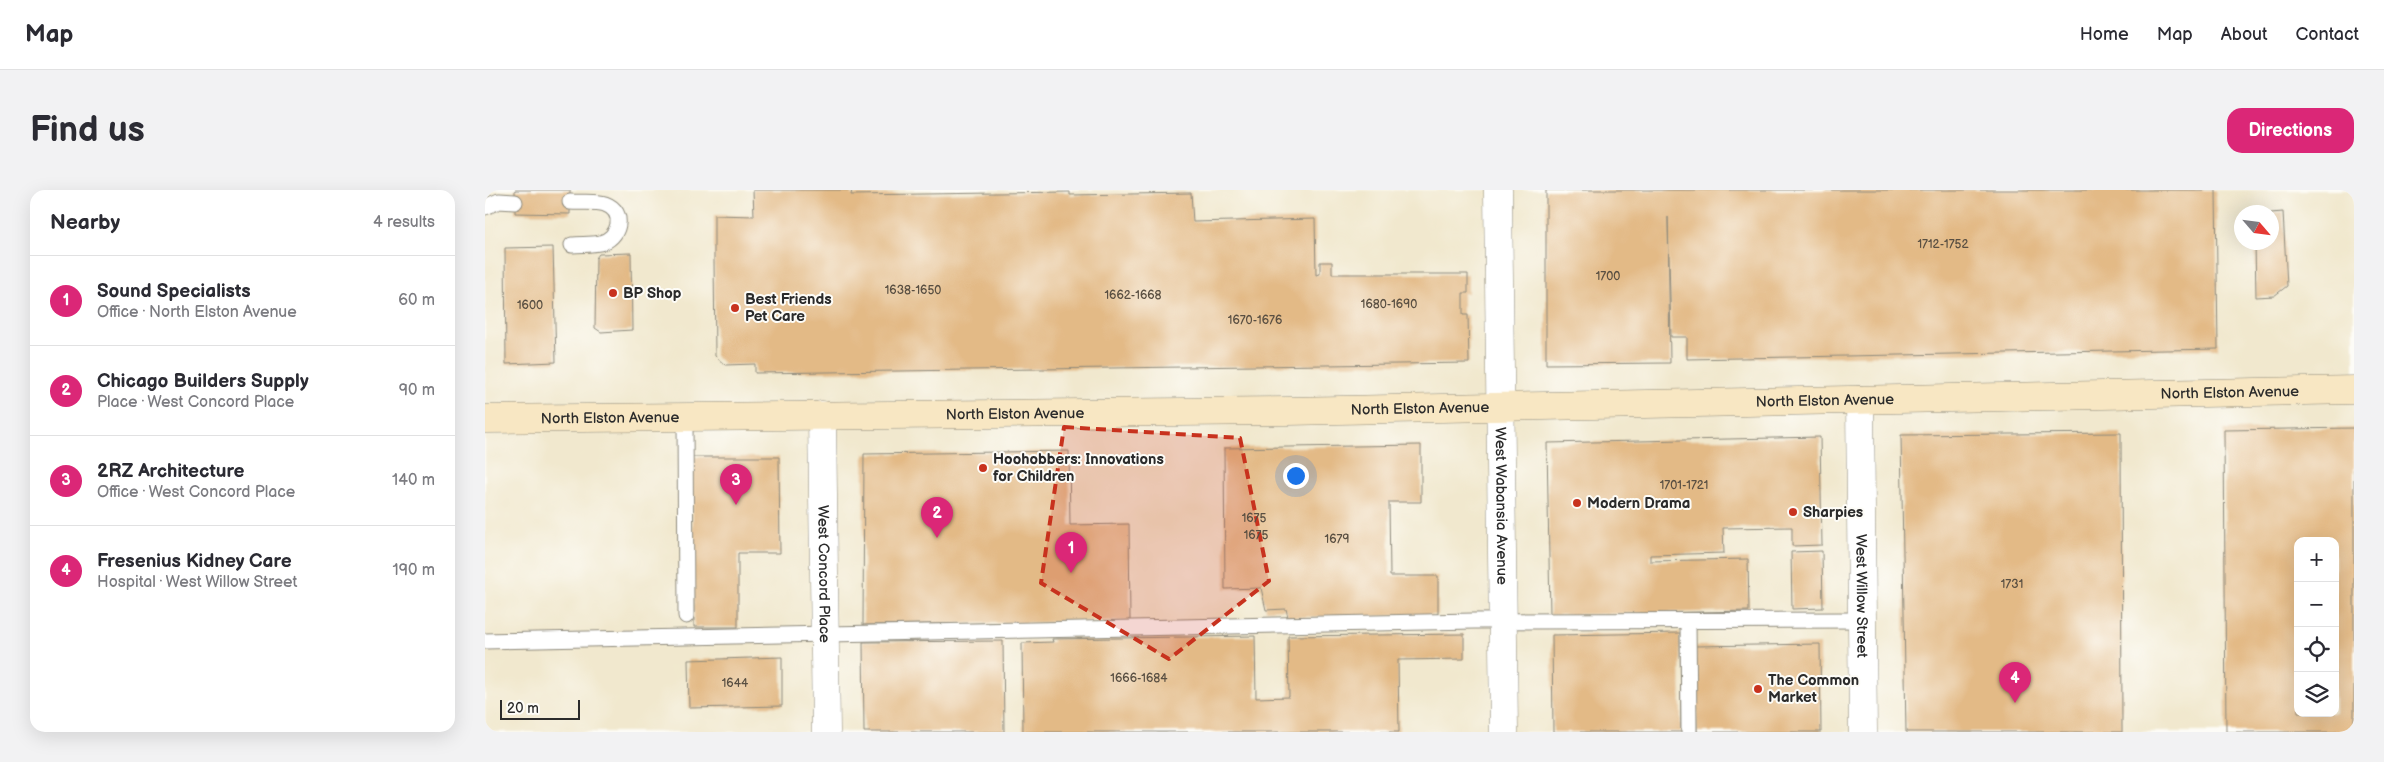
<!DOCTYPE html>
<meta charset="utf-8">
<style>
:root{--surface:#fff;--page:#f2f2f3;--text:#2b2b33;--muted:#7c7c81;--line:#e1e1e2;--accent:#db2777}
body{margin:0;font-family:"Balsamiq Sans",sans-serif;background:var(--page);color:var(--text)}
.controls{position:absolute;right:15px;bottom:15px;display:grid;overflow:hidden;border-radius:10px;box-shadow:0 5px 20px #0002}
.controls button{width:45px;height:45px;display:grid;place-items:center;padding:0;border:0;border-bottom:1px solid var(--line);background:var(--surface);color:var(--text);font:25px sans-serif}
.compass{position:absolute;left:1749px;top:15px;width:45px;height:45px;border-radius:50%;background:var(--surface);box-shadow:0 5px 20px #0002;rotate:118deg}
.scale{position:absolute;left:15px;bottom:12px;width:80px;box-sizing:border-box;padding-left:5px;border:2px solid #2b2b2b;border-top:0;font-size:14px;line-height:18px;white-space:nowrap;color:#2b2b2b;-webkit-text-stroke:4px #fdfcf7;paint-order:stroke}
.you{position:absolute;left:810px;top:285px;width:18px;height:18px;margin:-12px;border:4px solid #fff;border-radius:50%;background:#1a73e8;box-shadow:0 0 0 8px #1a73e833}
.badge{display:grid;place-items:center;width:32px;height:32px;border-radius:50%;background:var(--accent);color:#fff;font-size:16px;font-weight:700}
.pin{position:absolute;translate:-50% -41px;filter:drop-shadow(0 1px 2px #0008)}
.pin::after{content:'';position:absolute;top:26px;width:18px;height:15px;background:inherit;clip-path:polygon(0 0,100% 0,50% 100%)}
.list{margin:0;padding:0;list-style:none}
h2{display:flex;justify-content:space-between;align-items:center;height:65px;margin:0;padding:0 20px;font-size:21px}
h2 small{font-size:16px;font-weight:400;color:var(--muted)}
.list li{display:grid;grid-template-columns:32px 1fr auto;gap:15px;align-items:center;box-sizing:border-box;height:90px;padding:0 20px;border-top:1px solid var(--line)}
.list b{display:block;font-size:19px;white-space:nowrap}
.list p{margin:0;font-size:16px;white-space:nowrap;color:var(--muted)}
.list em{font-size:16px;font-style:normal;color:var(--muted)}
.icon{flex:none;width:28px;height:28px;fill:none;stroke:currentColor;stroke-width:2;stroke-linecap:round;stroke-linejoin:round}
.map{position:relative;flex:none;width:1869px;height:542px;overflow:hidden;border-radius:15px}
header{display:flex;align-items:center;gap:30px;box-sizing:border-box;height:70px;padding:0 25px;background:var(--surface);border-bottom:1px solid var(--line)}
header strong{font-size:24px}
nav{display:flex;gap:28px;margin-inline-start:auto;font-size:18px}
.intro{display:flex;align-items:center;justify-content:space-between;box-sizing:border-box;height:120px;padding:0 30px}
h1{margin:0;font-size:35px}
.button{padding:12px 22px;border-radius:15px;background:var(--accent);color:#fff;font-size:18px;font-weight:700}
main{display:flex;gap:30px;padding:0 30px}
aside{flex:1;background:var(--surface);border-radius:15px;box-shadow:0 5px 20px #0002}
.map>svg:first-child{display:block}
.building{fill:#e3ba86;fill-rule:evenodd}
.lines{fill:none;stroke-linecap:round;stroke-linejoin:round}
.lane-casing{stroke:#8e8a7c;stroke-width:17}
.street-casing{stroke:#8e8a7c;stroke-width:29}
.secondary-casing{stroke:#8e8a7c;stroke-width:29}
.lane{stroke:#fff;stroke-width:15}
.street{stroke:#fff;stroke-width:28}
.secondary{stroke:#f8e7c3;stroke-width:28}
.marked{fill:#c8321e;fill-opacity:0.2;stroke:#c8321e;stroke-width:4;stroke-dasharray:10 6;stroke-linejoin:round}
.poi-dot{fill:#c8321e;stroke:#fdfcf7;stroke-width:2}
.labels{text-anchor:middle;stroke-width:4;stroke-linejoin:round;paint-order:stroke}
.number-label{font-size:12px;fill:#594f42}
.poi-label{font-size:15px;font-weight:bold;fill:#2b2b2b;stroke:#fdfcf7;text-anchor:start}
.street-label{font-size:15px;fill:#2b2b2b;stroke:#fdfcf7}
</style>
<header>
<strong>Map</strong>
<nav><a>Home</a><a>Map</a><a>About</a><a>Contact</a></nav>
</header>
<div class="intro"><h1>Find us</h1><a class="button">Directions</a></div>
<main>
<aside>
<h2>Nearby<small>4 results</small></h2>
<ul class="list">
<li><span class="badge">1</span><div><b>Sound Specialists</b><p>Office · North Elston Avenue</p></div><em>60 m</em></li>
<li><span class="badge">2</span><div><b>Chicago Builders Supply</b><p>Place · West Concord Place</p></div><em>90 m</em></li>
<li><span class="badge">3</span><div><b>2RZ Architecture</b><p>Office · West Concord Place</p></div><em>140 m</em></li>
<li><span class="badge">4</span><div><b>Fresenius Kidney Care</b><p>Hospital · West Willow Street</p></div><em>190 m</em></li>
</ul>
</aside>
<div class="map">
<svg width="1869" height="542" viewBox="0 0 1869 542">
<rect width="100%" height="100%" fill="#fdfcf7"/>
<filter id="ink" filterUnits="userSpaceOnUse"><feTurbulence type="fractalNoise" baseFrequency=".02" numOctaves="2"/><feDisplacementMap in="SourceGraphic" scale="10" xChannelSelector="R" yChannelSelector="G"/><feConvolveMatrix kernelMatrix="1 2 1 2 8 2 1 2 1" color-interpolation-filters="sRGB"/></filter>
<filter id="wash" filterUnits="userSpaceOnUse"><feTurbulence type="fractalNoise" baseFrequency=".0096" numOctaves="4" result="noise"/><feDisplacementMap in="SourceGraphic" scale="20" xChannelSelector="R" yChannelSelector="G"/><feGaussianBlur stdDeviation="1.12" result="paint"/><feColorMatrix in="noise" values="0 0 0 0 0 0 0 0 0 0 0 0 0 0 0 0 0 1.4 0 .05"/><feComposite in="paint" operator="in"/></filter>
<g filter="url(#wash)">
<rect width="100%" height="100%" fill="#f1e8ce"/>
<g id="blocks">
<g class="building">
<path d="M30,0H85V24L30,23Z"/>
<path d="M268,0H367L366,5L585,2V5L706,3L708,32L830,29L831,85L835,84V72H847V84H983V103H978V125H983L984,173L270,183V174L240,175L230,166L229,70V25L269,26Z"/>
<path d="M1061,0H1731L1733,159L1202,169V147H1186L1183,27L1185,173L1061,174Z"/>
<path d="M1798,22L1802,96L1789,106L1771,107L1770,52H1786V23Z"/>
<path d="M68,57L71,172L21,174L20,58Z"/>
<path d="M146,63L147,140L116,142L110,138L111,68L114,64Z"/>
<path d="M1869,238V542H1741L1739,240ZM1813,351H1850V523H1813Z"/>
<path d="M1636,243L1637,542H1421L1416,245Z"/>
<path d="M1335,247L1337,355L1307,356V337L1238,338L1239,363L1165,365V371L1263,369L1264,421L1065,425L1062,253Z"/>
<path d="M936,255V312H904L905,386H953V425L803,427L801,419L781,420L776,398L740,399L739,258Z"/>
<path d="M584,261L585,335L644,334L645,431L378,435L379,264Z"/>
<path d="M207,267H294L295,363H253V437H209Z"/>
<path d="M1337,361L1338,418L1307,419L1306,362Z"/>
<path d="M1195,443L1196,542H1068L1067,445Z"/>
<path d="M979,444V469L913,470L914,542H538L537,453L568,452L567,449L770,446L771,508L804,507L803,446Z"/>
<path d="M518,451L519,542H379L378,452Z"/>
<path d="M1335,454L1336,542H1212L1210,456Z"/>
<path d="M297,467V516L204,518L203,470Z"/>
</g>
</g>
</g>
<g filter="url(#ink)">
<use href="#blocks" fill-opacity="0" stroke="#8e8a7c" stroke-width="1"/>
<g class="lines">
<defs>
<g id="lane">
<path d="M85,12C96,13 111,11 120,14C142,22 134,49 115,53C106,55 96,54 87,55"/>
<path d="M0,17L14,11L30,12"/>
<path d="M200,228L201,426"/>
<path d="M1203,431L1204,542"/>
<path d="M0,451L989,431L1377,430"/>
</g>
<g id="street">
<path id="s1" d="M1013,0L1019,542"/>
<path id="s2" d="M1375,210L1378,542"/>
<path id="s3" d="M337,225L341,542"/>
</g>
<g id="secondary">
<path id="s4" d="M0,229L803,221L1869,200"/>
</g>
</defs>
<use href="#lane" class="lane-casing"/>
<use href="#street" class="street-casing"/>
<use href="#secondary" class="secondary-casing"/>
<use href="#lane" class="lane"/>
<use href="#street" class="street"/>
<use href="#secondary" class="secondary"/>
</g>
</g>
<path class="marked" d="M579,237L755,248L784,391L684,469L556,393Z"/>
<g class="poi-dot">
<circle cx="128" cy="103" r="5"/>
<circle cx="250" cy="118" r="5"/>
<circle cx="498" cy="278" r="5"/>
<circle cx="1092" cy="313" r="5"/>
<circle cx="1308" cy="322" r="5"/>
<circle cx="1273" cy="499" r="5"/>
</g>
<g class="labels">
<g class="number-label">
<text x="1458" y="58">1712-1752</text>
<text x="1123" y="90">1700</text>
<text x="428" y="104">1638-1650</text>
<text x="648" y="109">1662-1668</text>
<text x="904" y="118">1680-1690</text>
<text x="45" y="119">1600</text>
<text x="770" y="134">1670-1676</text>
<text x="1199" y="299">1701-1721</text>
<text x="769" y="332">1675</text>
<text x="771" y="349">1675</text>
<text x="852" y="353">1679</text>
<text x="1527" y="398">1731</text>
<text x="654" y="492">1666-1684</text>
<text x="250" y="497">1644</text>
</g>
<g class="poi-label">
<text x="138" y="108">BP Shop</text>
<text x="260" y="114">Best Friends<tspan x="260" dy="17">Pet Care</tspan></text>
<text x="508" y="274">Hoohobbers: Innovations<tspan x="508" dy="17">for Children</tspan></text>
<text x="1102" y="318">Modern Drama</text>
<text x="1318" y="327">Sharpies</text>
<text x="1283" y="495">The Common<tspan x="1283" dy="17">Market</tspan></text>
</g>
<g class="street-label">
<text dy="5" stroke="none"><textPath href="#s4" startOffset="1745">North Elston Avenue</textPath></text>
<text dy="5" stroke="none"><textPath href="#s4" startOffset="1340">North Elston Avenue</textPath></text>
<text dy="5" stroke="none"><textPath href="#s4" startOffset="935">North Elston Avenue</textPath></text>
<text dy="5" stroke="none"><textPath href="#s4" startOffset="530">North Elston Avenue</textPath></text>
<text dy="5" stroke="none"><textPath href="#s4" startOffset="125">North Elston Avenue</textPath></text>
<text dy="5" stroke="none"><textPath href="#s1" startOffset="316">West Wabansia Avenue</textPath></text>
<text dy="5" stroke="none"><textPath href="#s3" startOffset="159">West Concord Place</textPath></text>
<text dy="5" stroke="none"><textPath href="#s2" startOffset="196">West Willow Street</textPath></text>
</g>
</g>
</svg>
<div class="controls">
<button>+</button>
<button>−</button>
<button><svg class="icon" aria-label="locate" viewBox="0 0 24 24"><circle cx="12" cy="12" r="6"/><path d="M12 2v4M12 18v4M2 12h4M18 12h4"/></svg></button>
<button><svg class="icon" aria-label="layers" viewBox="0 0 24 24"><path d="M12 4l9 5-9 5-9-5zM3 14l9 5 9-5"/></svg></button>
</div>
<svg class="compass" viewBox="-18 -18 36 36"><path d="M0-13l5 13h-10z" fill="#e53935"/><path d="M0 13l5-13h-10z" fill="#7c7c81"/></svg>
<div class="scale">20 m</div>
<div class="you"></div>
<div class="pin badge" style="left:586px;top:383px">1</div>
<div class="pin badge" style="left:452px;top:348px">2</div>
<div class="pin badge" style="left:251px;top:315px">3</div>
<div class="pin badge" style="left:1530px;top:513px">4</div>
</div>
</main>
